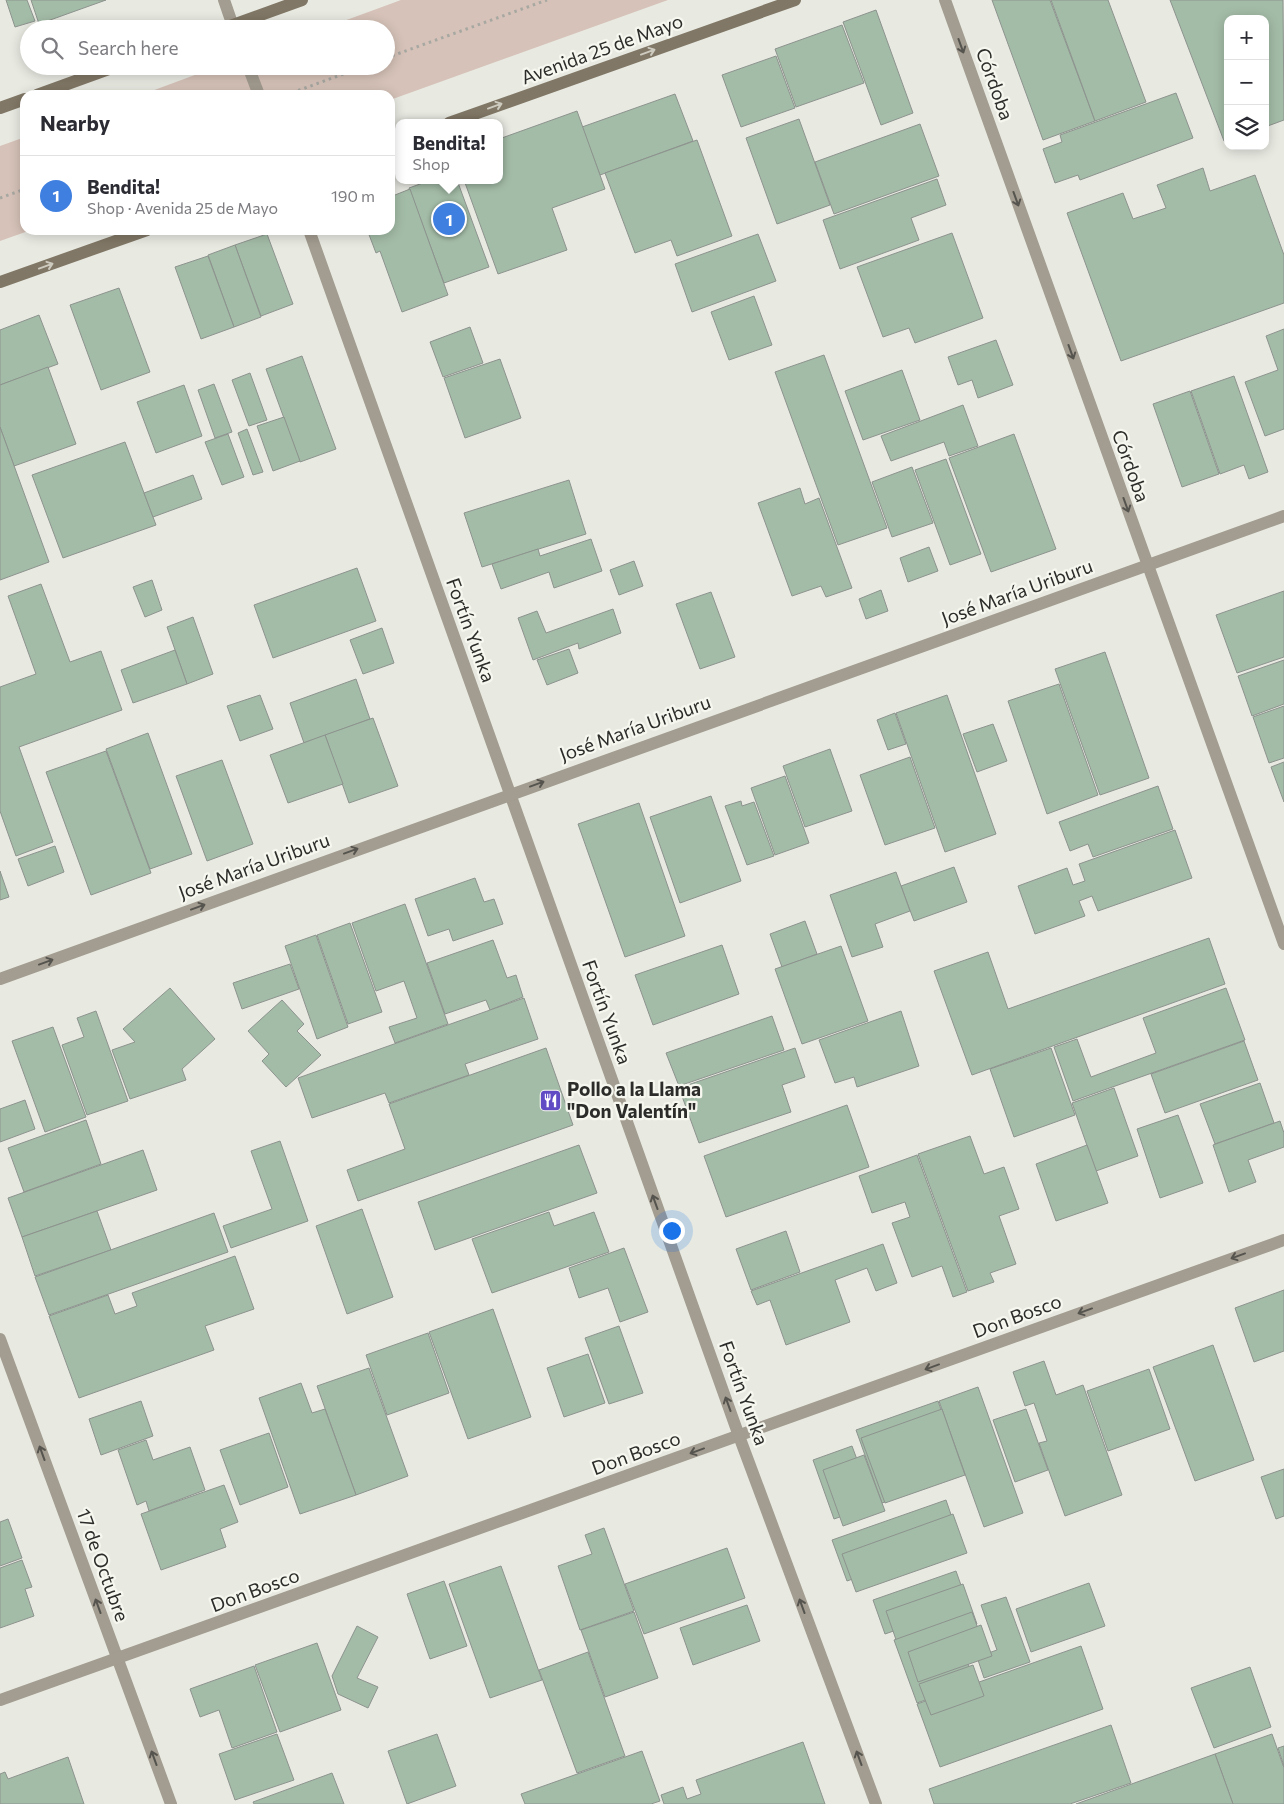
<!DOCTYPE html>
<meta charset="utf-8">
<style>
:root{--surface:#fff;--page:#f7f7f7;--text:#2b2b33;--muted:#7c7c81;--line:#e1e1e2;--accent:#7c3aed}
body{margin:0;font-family:Commissioner,sans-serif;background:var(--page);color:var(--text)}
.controls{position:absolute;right:15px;top:15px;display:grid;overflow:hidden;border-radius:10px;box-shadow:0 2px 12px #0003}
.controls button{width:45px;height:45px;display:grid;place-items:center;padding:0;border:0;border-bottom:1px solid var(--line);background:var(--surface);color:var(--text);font:25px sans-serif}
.you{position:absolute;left:671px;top:1230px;width:18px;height:18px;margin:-12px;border:4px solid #fff;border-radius:50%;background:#1a73e8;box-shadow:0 0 0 8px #1a73e833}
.badge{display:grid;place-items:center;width:32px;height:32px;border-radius:50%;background:var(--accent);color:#fff;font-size:16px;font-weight:700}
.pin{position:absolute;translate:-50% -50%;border:2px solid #fff;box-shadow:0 1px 5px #0006}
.popup{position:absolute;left:395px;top:119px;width:108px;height:65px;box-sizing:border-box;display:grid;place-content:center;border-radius:10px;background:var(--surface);filter:drop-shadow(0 1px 4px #0005);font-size:16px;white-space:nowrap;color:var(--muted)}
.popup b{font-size:19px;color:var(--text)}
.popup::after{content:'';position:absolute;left:50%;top:100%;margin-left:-10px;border:10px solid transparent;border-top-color:var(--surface)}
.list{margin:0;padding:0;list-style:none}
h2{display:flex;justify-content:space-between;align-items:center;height:65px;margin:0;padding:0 20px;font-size:21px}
h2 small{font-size:16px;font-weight:400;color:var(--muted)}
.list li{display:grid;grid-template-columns:32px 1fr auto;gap:15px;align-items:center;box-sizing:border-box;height:80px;padding:0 20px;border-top:1px solid var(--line)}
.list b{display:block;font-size:19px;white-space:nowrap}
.list p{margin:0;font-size:16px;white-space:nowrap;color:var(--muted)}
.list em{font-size:16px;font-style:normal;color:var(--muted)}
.icon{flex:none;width:28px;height:28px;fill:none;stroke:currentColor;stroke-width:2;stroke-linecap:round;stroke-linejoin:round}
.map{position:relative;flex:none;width:1284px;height:1804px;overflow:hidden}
.search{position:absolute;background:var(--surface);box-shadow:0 2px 12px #0003;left:20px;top:20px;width:375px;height:55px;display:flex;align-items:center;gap:12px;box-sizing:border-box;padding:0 18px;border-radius:28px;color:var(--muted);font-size:19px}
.panel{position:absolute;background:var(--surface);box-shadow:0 2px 12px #0003;left:20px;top:90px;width:375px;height:145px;border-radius:15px}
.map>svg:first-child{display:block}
.green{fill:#d6c2b8}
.building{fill:#a3bca7;stroke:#8d938e}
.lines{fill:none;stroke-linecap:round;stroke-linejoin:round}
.path{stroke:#a7a8a2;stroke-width:3;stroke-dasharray:2.5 4;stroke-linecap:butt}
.street{stroke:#a39c90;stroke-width:12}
.secondary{stroke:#817766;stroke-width:12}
.oneway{stroke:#56544e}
.oneway2{stroke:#cdcabf}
.labels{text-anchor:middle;stroke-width:4.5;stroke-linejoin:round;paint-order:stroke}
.street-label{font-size:19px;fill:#2c2d2a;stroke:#f6f7ef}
.poi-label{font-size:19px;font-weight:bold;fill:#2c2d2a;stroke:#f6f7ef;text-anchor:start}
</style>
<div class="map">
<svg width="1284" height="1804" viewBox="0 0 1284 1804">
<rect width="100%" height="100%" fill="#e8eae2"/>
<g class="green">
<path d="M401,0H668L390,100V95H141L219,66H386V29H322Z"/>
<path d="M25,137V230H31L0,241V146Z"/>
</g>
<g class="building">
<path d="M6,0H27L35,21L15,27Z"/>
<path d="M31,0H106L39,24Z"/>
<path d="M992,0H1050L1095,121L1043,140Z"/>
<path d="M1051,0H1108L1146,102L1095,121Z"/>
<path d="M1170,0H1283L1284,120L1265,127V19H1228V140L1224,141Z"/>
<path d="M876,10L913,113L881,125L843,22Z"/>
<path d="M842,25L864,83L796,107L775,49Z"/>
<path d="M776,56L795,108L741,127L722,75Z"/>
<path d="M1176,93L1193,138L1080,180L1078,175L1055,183L1043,149L1062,142L1060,135Z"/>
<path d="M675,94L693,141L600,175L582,127Z"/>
<path d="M577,111L605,189L552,208L567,250L498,274L464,180H499V139Z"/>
<path d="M799,119L830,205L777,224L746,138Z"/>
<path d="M920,124L939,176L834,214L815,162Z"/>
<path d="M697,140L732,236L677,256L671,240L635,253L605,173Z"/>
<path d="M1203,168L1210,191L1255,175L1284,255V303L1121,361L1067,213L1123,193L1133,219L1166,208L1157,185Z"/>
<path d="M937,179L946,205L911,218L919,240L840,269L823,220Z"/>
<path d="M431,180H457L489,267L444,283L409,188Z"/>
<path d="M410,189L448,295L402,312L380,251L376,253L368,232L390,230V197Z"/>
<path d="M952,233L983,318L915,343L909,328L883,337L857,267Z"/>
<path d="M267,234L293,304L261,316L235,245Z"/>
<path d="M758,234L776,281L692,312L675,264Z"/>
<path d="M235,245L261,317L234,327L208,255Z"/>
<path d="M208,256L234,327L201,339L175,267Z"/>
<path d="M119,288L150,372L101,390L70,305Z"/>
<path d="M754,296L772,345L729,360L711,312Z"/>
<path d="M39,315L58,364L0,385V330Z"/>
<path d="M470,327L483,363L443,377L430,342Z"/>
<path d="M1284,329V429L1265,436L1245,382L1278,370L1266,336Z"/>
<path d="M996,340L1013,385L978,398L972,380L958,385L948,357Z"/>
<path d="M824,355L887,528L838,545L775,372Z"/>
<path d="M302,356L336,449L300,462L266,369Z"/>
<path d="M500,359L521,418L465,438L444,378Z"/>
<path d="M48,367L76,444L14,466L0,427V385Z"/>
<path d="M902,370L920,420L863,440L845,391Z"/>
<path d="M250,373L267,420L249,426L232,380Z"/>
<path d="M1234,376L1268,472L1249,479L1244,465L1220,474L1191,391Z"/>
<path d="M214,384L232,432L215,438L198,390Z"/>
<path d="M184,385L202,436L156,453L137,402Z"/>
<path d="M1190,391L1219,474L1182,487L1153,404Z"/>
<path d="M963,405L978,446L949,456L944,442L891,461L881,436Z"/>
<path d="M284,417L300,461L273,471L257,426Z"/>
<path d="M0,427L49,562L0,580Z"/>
<path d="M247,429L263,472L253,475L238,433Z"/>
<path d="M228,434L244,477L222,485L205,442Z"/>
<path d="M1014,434L1056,549L991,572L949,458Z"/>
<path d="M125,442L156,525L63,558L32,475Z"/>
<path d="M946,459L981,554L950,565L915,470Z"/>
<path d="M912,467L933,523L892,537L872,482Z"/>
<path d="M193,475L202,499L153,517L144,493Z"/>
<path d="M569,480L586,534L482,567L464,513Z"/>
<path d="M800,488L805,504L819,498L852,588L826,597L821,586L792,596L758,503Z"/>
<path d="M591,539L602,571L554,588L549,572L501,589L492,564L538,549L540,556Z"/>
<path d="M929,547L938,571L908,582L900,558Z"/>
<path d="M634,561L643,586L619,595L610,570Z"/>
<path d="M357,568L376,621L273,658L254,605Z"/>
<path d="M152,580L162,610L145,617L133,587Z"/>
<path d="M41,584L70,662L101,651L122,710L19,747L53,842L16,856L0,811V687L36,674L8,596Z"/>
<path d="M881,590L888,611L866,619L859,599Z"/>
<path d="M1284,591V657L1237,673L1216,615Z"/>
<path d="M711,592L735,657L700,669L676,604Z"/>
<path d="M613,609L621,633L579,649L578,643L533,660L518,618L537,611L546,633Z"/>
<path d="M193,617L213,674L187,684L167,627Z"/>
<path d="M382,628L394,663L363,674L350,640Z"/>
<path d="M569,649L578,673L547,685L537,660Z"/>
<path d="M175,650L187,684L133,703L121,670Z"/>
<path d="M1105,652L1149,778L1100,795L1055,669Z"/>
<path d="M1284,660V704L1252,716L1238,676Z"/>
<path d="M356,679L370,719L304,743L290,703Z"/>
<path d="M1059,684L1098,795L1047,814L1008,701Z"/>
<path d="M260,695L273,729L240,741L227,706Z"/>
<path d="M947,695L996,834L945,852L896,713Z"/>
<path d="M1284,706V758L1269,763L1253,717Z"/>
<path d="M895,713L906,744L888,750L877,720Z"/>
<path d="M373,718L398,786L349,803L325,735Z"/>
<path d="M993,724L1007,761L977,772L963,734Z"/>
<path d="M148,733L192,854L150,869L106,749Z"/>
<path d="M325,735L343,784L288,803L270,755Z"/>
<path d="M830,749L852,811L805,827L783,766Z"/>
<path d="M106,751L151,873L91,895L46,772Z"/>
<path d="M910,757L935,828L885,845L860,775Z"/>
<path d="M222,760L253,844L207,861L176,776Z"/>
<path d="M1284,762V802L1271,767Z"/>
<path d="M785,776L809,843L775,855L751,788Z"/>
<path d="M1158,786L1173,829L1093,857L1088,844L1070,851L1059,822Z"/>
<path d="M711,796L741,881L680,903L650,817Z"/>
<path d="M741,801L742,806L754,802L774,856L747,865L725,806Z"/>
<path d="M639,803L685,936L625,957L578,824Z"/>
<path d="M1175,830L1192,878L1098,911L1092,896L1079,901L1085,916L1035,934L1018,886L1067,868L1073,885L1085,881L1079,864Z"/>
<path d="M55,846L64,872L28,886L18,859Z"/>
<path d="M954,867L967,902L914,921L901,886Z"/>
<path d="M0,871L9,897L0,900Z"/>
<path d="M896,872L910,911L875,924L883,947L852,957L830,895Z"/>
<path d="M475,878L484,902L494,899L503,924L453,941L449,929L428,936L415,899Z"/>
<path d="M405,904L448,1024L395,1043L389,1027L417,1018L404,981L376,991L352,923Z"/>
<path d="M805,921L817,954L782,967L770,934Z"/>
<path d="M350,923L382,1012L348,1024L317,935Z"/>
<path d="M316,935L348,1027L317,1039L285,946Z"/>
<path d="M1209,938L1225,984L972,1075L934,971L988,952L1008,1009Z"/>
<path d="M493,940L507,978L516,975L523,997L490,1010L486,1000L445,1014L427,963Z"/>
<path d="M722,945L739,994L653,1025L635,975Z"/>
<path d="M841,946L868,1021L802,1044L775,969Z"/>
<path d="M290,964L299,989L242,1009L233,983Z"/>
<path d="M170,988L215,1039L182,1069L186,1080L130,1099L112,1050L135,1042L123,1029Z"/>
<path d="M1226,988L1245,1040L1073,1101L1054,1047L1077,1039L1091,1077L1156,1053L1143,1018Z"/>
<path d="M524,998L538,1039L465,1064L469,1075L389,1103L385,1093L312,1118L298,1078Z"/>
<path d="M282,1000L304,1024L297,1031L321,1055L286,1087L262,1061L269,1054L248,1031Z"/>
<path d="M96,1011L128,1101L87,1115L62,1045L84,1037L77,1018Z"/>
<path d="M901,1011L919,1066L857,1087L854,1077L835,1083L819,1040Z"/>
<path d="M772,1016L784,1050L679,1086L666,1053Z"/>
<path d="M53,1027L86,1117L45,1132L12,1041Z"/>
<path d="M1244,1041L1258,1080L1165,1113L1151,1074Z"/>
<path d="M546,1048L573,1125L358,1201L347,1170L405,1149L389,1104Z"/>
<path d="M795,1048L805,1077L782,1085L791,1112L699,1143L679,1088Z"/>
<path d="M1051,1048L1075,1115L1014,1137L990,1069Z"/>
<path d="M1260,1083L1274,1123L1215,1144L1200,1104Z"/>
<path d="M1114,1088L1138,1156L1096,1171L1072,1103Z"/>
<path d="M25,1100L35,1129L0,1142V1109Z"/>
<path d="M847,1105L869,1167L726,1217L704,1156Z"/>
<path d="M1178,1115L1203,1183L1160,1198L1137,1129Z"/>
<path d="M86,1120L101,1164L24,1192L8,1148Z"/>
<path d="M1280,1121L1284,1133V1147L1248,1160L1256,1182L1229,1192L1213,1145Z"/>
<path d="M970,1136L984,1174L1004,1167L1019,1209L999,1216L1016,1264L990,1273L994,1282L968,1291L918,1154Z"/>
<path d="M280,1141L308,1221L231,1248L223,1226L272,1209L251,1151Z"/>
<path d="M579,1145L597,1193L435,1250L418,1202Z"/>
<path d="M1087,1145L1108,1203L1056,1221L1036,1164Z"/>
<path d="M143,1150L157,1190L22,1237L8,1198Z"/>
<path d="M917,1155L967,1292L953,1297L942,1266L912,1277L892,1223L910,1217L905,1202L872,1213L859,1176Z"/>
<path d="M362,1209L393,1297L347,1314L316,1226Z"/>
<path d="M97,1211L111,1250L35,1276L22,1237Z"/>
<path d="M549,1212L554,1226L594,1212L609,1252L492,1293L472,1239Z"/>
<path d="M214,1213L228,1252L49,1315L35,1277Z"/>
<path d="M786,1231L800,1272L751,1290L736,1249Z"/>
<path d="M883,1244L897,1283L876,1291L867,1268L835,1280L850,1322L786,1345L770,1300L757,1305L751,1291Z"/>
<path d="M624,1248L648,1312L620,1322L608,1288L579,1298L569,1268Z"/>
<path d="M235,1256L254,1309L205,1326L214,1350L79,1398L49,1316L108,1295L115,1314L137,1306L132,1293Z"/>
<path d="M1284,1290V1351L1254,1362L1235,1308Z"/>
<path d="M493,1309L531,1417L468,1439L429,1332Z"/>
<path d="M619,1326L643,1393L609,1404L585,1338Z"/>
<path d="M428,1333L449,1393L387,1415L366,1355Z"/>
<path d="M1213,1345L1254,1460L1195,1481L1153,1367Z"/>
<path d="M588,1354L605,1403L564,1417L547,1368Z"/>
<path d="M1044,1361L1056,1395L1083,1385L1122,1495L1065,1516L1039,1443L1047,1441L1034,1403L1025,1406L1013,1372Z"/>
<path d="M369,1368L408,1476L356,1495L317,1386Z"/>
<path d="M1149,1369L1170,1429L1108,1451L1087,1391Z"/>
<path d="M301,1383L312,1413L325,1409L356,1495L300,1514L259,1398Z"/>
<path d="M978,1387L1023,1513L984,1527L939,1401Z"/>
<path d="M141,1401L153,1436L101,1455L89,1419Z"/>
<path d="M938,1401L964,1474L882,1503L856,1430Z"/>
<path d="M942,1409L965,1475L885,1503L861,1438Z"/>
<path d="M1026,1409L1048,1470L1015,1482L993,1420Z"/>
<path d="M269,1433L288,1487L240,1505L220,1450Z"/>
<path d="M146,1440L153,1460L190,1447L205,1490L149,1511L146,1501L137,1505L118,1450Z"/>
<path d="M852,1446L874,1505L834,1519L813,1460Z"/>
<path d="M864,1455L885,1511L843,1526L823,1470Z"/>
<path d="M1284,1469V1516L1276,1519L1261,1477Z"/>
<path d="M224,1485L238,1522L220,1529L226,1547L161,1570L141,1514Z"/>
<path d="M946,1500L960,1541L847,1581L832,1540Z"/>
<path d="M953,1514L967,1553L856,1592L842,1554Z"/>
<path d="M8,1519L22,1558L0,1566V1522Z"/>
<path d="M604,1528L634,1611L580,1630L558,1566L592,1554L585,1535Z"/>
<path d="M727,1548L745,1598L644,1634L625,1584Z"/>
<path d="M22,1560L32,1587L25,1589L34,1616L0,1628V1568Z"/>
<path d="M501,1566L542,1680L490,1698L449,1584Z"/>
<path d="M956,1571L968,1605L885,1634L873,1600Z"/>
<path d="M444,1581L467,1646L430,1659L407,1594Z"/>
<path d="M1089,1583L1105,1626L1031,1652L1016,1609Z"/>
<path d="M963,1584L977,1624L900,1651L886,1611Z"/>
<path d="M1006,1597L1030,1662L984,1678L977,1657L997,1650L981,1605Z"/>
<path d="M747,1605L760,1641L693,1665L680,1628Z"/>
<path d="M634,1612L658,1678L605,1697L581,1630Z"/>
<path d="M972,1612L985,1648L965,1656L975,1682L917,1703L894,1640Z"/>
<path d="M981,1625L992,1656L918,1682L908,1652Z"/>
<path d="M357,1626L378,1637L357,1678L378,1687L368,1708L338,1694L332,1676Z"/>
<path d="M317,1643L341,1710L280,1732L255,1665Z"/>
<path d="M1081,1646L1103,1709L940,1767L917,1704Z"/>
<path d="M588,1652L625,1756L577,1773L539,1670Z"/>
<path d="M973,1665L984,1696L931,1715L919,1684Z"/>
<path d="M254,1666L277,1732L232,1748L219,1710L200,1717L190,1689Z"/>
<path d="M1250,1667L1271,1727L1214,1748L1191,1688Z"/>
<path d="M1111,1725L1131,1783L1070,1804H934L929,1789Z"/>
<path d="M277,1734L294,1780L235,1800L219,1754Z"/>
<path d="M437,1734L456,1786L407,1804L388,1751Z"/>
<path d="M1272,1734L1284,1768V1804H1233L1215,1754Z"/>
<path d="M803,1742L825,1804H664L661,1795L683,1787L687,1799L701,1794L696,1780Z"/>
<path d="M1284,1746V1766L1278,1748Z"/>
<path d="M642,1751L660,1801L651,1804H525L521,1794Z"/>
<path d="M1215,1754L1233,1804H1076Z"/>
<path d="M68,1757L84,1804H0V1774L5,1772L8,1779Z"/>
<path d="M332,1773L344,1804H254L253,1802Z"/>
</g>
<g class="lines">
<g class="path">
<path d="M386,58L547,0"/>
<path d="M286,95L365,66"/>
<path d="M0,198L25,189"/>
</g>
<g class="street">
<path d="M224,0L234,29"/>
<path d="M945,0L1284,944"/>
<path d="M248,66L259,95"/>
<path d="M309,230L739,1436L876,1804"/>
<path d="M0,979L1284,516"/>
<path d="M0,1339L171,1804"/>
<path d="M0,1700L1284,1240"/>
</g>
<g class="secondary">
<path d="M222,29L302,0"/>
<path d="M37,95L117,66"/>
<path d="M0,108L25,99"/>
<path d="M449,123L795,0"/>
<path d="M390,144L399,141"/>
<path d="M0,282L147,230"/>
</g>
</g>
<defs><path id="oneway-shaft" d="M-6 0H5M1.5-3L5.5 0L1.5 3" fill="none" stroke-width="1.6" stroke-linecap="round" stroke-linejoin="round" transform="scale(1.25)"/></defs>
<g class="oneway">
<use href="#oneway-shaft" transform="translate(961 46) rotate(70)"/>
<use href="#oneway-shaft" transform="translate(1016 199) rotate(70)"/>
<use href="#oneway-shaft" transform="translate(1071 352) rotate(70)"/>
<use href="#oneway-shaft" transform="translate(1126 505) rotate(70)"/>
<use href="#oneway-shaft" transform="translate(537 784) rotate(-20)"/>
<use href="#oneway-shaft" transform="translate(351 851) rotate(-20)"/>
<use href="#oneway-shaft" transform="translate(198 907) rotate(-20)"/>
<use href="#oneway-shaft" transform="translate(46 962) rotate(-20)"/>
<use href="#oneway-shaft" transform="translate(655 1202) rotate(-110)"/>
<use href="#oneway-shaft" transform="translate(1238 1256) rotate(160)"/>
<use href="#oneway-shaft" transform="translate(1085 1311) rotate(160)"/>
<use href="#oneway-shaft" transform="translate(932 1367) rotate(160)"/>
<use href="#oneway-shaft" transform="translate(728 1404) rotate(-110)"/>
<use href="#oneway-shaft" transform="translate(697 1451) rotate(160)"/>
<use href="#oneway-shaft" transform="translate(42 1453) rotate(-110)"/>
<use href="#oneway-shaft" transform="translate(98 1606) rotate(-110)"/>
<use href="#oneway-shaft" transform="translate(802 1606) rotate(-110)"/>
<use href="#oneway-shaft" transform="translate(154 1758) rotate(-110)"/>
<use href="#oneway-shaft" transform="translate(859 1758) rotate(-110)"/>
</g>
<g class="oneway2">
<use href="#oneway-shaft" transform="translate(648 52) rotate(-20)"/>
<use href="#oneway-shaft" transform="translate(495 106) rotate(-20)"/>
<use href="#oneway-shaft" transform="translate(46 266) rotate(-20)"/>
</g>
<defs>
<symbol id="restaurant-square" viewBox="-11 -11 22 22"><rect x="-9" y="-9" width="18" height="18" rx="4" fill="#604bc4" stroke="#f6f7ef"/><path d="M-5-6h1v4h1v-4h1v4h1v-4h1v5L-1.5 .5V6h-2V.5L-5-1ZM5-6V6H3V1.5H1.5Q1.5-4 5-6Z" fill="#fff"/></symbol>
</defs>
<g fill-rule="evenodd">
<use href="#restaurant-square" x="538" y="1088" width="25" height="25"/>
</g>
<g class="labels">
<g class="street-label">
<text transform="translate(602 49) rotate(-20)" y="7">Avenida 25 de Mayo</text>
<text transform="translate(995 84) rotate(70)" y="7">Córdoba</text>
<text transform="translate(1131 466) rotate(70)" y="7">Córdoba</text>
<text transform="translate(1017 592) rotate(-20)" y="7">José María Uriburu</text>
<text transform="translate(471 630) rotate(70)" y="7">Fortín Yunka</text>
<text transform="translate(635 728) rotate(-20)" y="7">José María Uriburu</text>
<text transform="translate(254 866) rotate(-20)" y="7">José María Uriburu</text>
<text transform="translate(607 1012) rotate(70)" y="7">Fortín Yunka</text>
<text transform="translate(1017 1316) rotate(-20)" y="7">Don Bosco</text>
<text transform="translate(744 1393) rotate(70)" y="7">Fortín Yunka</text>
<text transform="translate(636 1453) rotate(-20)" y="7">Don Bosco</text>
<text transform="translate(103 1565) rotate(70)" y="7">17 de Octubre</text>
<text transform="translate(255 1590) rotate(-20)" y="7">Don Bosco</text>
</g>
<g class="poi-label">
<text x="567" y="1096">Pollo a la Llama<tspan x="567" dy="22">"Don Valentín"</tspan></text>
</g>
</g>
</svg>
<div class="controls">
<button>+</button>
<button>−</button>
<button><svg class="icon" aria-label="layers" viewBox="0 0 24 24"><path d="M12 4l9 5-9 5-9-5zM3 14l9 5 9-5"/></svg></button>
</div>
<div class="you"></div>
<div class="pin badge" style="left:449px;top:219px;background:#3f7fe0">1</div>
<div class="popup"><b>Bendita!</b>Shop</div>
<div class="search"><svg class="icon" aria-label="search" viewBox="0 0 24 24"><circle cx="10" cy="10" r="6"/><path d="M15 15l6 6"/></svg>Search here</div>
<section class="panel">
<h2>Nearby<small></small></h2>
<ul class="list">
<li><span class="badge" style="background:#3f7fe0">1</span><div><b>Bendita!</b><p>Shop · Avenida 25 de Mayo</p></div><em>190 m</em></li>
</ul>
</section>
</div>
